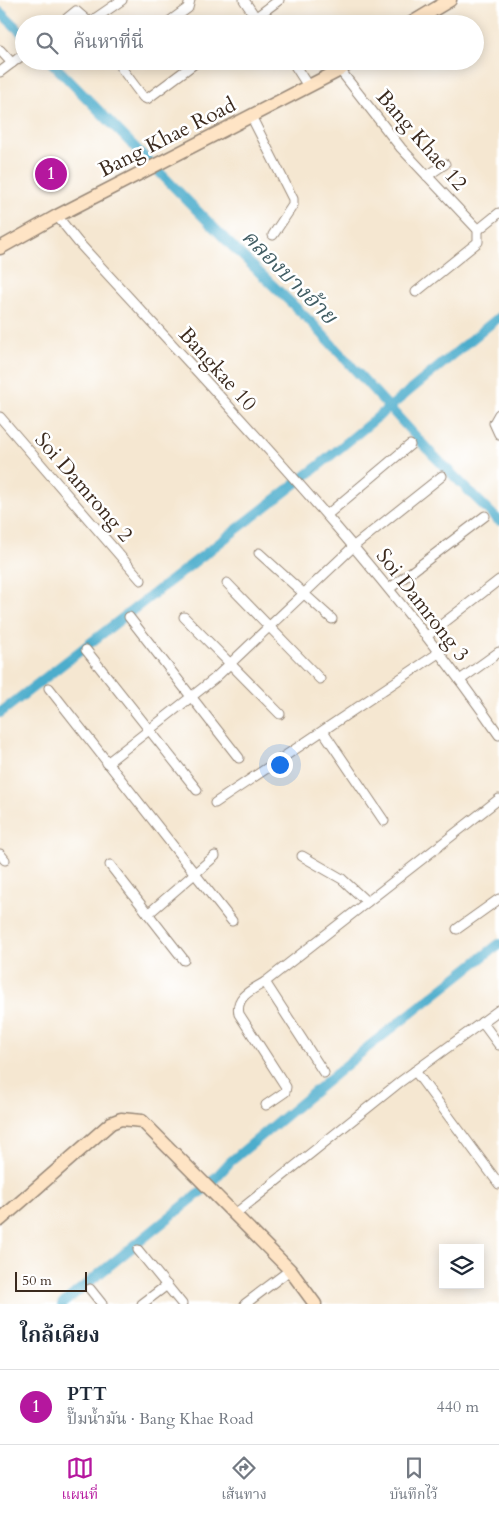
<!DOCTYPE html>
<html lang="th">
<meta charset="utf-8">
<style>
:root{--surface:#fff;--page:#f6f6f7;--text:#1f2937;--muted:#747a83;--line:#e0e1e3;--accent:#b5179e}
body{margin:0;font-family:Cardo,"Noto Serif Thai",serif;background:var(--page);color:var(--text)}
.controls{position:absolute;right:15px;bottom:15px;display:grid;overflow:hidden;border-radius:0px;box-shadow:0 2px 12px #0003}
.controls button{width:45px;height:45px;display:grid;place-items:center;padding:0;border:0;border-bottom:1px solid var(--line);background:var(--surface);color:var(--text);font:25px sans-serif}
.scale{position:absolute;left:15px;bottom:12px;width:72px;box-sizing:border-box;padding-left:5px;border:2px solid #3b2a1e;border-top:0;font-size:14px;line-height:18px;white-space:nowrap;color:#3b2a1e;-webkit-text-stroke:4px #fff;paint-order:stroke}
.you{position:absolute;left:279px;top:764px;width:18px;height:18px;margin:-12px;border:4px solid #fff;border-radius:50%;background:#1a73e8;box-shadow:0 0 0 8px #1a73e833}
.badge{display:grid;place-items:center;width:32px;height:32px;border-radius:50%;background:var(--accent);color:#fff;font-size:16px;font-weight:700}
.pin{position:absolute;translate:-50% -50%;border:2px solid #fff;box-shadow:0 1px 5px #0006}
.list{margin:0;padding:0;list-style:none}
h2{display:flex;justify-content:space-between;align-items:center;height:65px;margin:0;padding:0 20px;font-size:21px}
h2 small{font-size:16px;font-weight:400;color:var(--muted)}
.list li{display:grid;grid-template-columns:32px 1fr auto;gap:15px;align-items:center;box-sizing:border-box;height:75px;padding:0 20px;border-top:1px solid var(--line)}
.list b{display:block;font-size:19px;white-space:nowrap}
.list p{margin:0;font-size:16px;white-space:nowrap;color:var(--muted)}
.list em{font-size:16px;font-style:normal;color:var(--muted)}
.icon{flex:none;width:28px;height:28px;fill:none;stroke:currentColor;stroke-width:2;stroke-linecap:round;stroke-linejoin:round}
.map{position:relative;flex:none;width:499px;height:1304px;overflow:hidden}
.search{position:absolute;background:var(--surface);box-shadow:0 2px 12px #0003;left:15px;right:15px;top:15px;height:55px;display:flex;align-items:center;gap:12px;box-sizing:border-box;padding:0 18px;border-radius:28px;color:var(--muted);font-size:19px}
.sheet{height:140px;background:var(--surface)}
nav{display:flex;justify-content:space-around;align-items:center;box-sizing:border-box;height:70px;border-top:1px solid var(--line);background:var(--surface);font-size:14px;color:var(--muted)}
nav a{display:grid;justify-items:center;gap:2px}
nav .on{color:var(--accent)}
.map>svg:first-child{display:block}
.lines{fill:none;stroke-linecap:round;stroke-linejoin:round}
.canal{stroke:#4dadcc;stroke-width:10}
.street-casing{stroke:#988878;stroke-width:11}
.secondary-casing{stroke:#988878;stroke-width:15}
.street{stroke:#fff;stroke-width:9}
.secondary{stroke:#fee4c5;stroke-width:12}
.labels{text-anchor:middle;stroke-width:5;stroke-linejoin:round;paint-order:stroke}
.street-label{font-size:21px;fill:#3b2a1e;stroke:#fff}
.water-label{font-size:22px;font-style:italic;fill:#425e64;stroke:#fff}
</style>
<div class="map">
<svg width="499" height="1304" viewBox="0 0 499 1304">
<rect width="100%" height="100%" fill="#fff"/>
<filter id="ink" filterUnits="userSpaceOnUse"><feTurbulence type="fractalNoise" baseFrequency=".02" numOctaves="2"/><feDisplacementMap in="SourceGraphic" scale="10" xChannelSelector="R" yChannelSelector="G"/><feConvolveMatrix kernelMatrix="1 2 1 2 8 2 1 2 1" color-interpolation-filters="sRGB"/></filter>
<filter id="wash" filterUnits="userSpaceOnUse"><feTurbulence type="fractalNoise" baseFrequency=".0096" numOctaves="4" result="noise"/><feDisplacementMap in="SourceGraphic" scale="20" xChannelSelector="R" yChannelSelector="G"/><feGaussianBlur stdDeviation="1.12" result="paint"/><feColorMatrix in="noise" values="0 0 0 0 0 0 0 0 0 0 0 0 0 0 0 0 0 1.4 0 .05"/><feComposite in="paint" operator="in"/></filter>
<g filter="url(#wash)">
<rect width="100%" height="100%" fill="#f5e7d1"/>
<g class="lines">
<g class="canal">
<path d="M0,12L24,35"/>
<path d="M50,61L233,247L313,324L431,453L499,521"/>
<path d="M0,713L317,467L499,317"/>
<path d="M62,1304L208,1186L230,1162L368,1047L499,944"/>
</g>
</g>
</g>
<g filter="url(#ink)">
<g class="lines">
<defs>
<g id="street">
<path d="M244,0L260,24"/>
<path d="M90,22L122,0"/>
<path d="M60,24L76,11L91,24"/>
<path d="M166,24L188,8L190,0"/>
<path d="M247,24L279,0"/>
<path d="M0,50L12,63"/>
<path d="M116,61L143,97L147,99L198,61"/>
<path d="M292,61L308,86"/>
<path d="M340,70L401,148L478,230V242L416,292"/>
<path d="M0,72L24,54"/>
<path d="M251,116L293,199V205L273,235"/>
<path d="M427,176L445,164"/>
<path d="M57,216L78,242C224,402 376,557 499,735"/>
<path d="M478,230L499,213"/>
<path d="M499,414L494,423L499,434"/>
<path d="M0,417L141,580"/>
<path d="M328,514L410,445"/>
<path d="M259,553L332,619"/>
<path d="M227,583L320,679"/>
<path d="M389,589L485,516"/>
<path d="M129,617L239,758"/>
<path d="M184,617L280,714"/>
<path d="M427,636L499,580"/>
<path d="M86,650L197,790"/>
<path d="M460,680L499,652"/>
<path d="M49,688L232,921"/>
<path d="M323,731L384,821"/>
<path d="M107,763L214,679L354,546L442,476"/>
<path d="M215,803L440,652"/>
<path d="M0,854L5,860"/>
<path d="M302,856L342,879L367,902"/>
<path d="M110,865L184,960"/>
<path d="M148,914L215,856"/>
<path d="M457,929L499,899"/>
<path d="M265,982L324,1073"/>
<path d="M482,1022L499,1045"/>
<path d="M415,1071L499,1184"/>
<path d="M266,1105L285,1092L286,1087L239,1014C235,996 252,990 265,982L499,799"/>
<path d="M235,1214L400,1082L499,1010"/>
<path d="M138,1250L182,1304"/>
<path d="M90,1289L102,1304"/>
<path d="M142,1304L167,1285"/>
<path d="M245,1304L290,1270"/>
</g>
<g id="secondary">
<path d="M410,24L450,0"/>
<path d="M0,248L57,216L340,70L352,61"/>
<path d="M0,1220L111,1123L121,1119L142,1121L290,1270L315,1304"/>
</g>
</defs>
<use href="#street" class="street-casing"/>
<use href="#secondary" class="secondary-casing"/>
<use href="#street" class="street"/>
<use href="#secondary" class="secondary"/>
</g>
</g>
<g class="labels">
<g class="street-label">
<text transform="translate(167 137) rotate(-27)" y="7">Bang Khae Road</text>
<text transform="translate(422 140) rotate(49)" y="7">Bang Khae 12</text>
<text transform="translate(218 369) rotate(48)" y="7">Bangkae 10</text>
<text transform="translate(84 487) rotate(49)" y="7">Soi Damrong 2</text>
<text transform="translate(423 605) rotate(52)" y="7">Soi Damrong 3</text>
</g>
<g class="water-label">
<text transform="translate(290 276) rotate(45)" y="8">คลองบางอ้าย</text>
</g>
</g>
</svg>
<div class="controls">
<button><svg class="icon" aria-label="layers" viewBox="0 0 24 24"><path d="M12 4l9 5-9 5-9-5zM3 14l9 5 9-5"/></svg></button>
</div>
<div class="scale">50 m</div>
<div class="you"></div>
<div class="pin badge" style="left:51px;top:174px">1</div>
<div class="search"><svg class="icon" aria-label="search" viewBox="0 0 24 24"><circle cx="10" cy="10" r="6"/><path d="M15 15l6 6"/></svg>ค้นหาที่นี่</div>
</div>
<section class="sheet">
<h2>ใกล้เคียง<small></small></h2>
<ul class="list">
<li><span class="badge">1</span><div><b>PTT</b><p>ปั๊มน้ำมัน · Bang Khae Road</p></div><em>440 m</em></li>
</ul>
</section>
<nav>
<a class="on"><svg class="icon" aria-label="map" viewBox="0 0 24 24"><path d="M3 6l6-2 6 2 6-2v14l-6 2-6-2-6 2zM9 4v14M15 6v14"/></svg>แผนที่</a>
<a><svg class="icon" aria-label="directions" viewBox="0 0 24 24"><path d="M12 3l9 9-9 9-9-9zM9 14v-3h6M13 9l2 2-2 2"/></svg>เส้นทาง</a>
<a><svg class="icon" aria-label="saved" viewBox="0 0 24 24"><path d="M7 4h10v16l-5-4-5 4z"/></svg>บันทึกไว้</a>
</nav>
